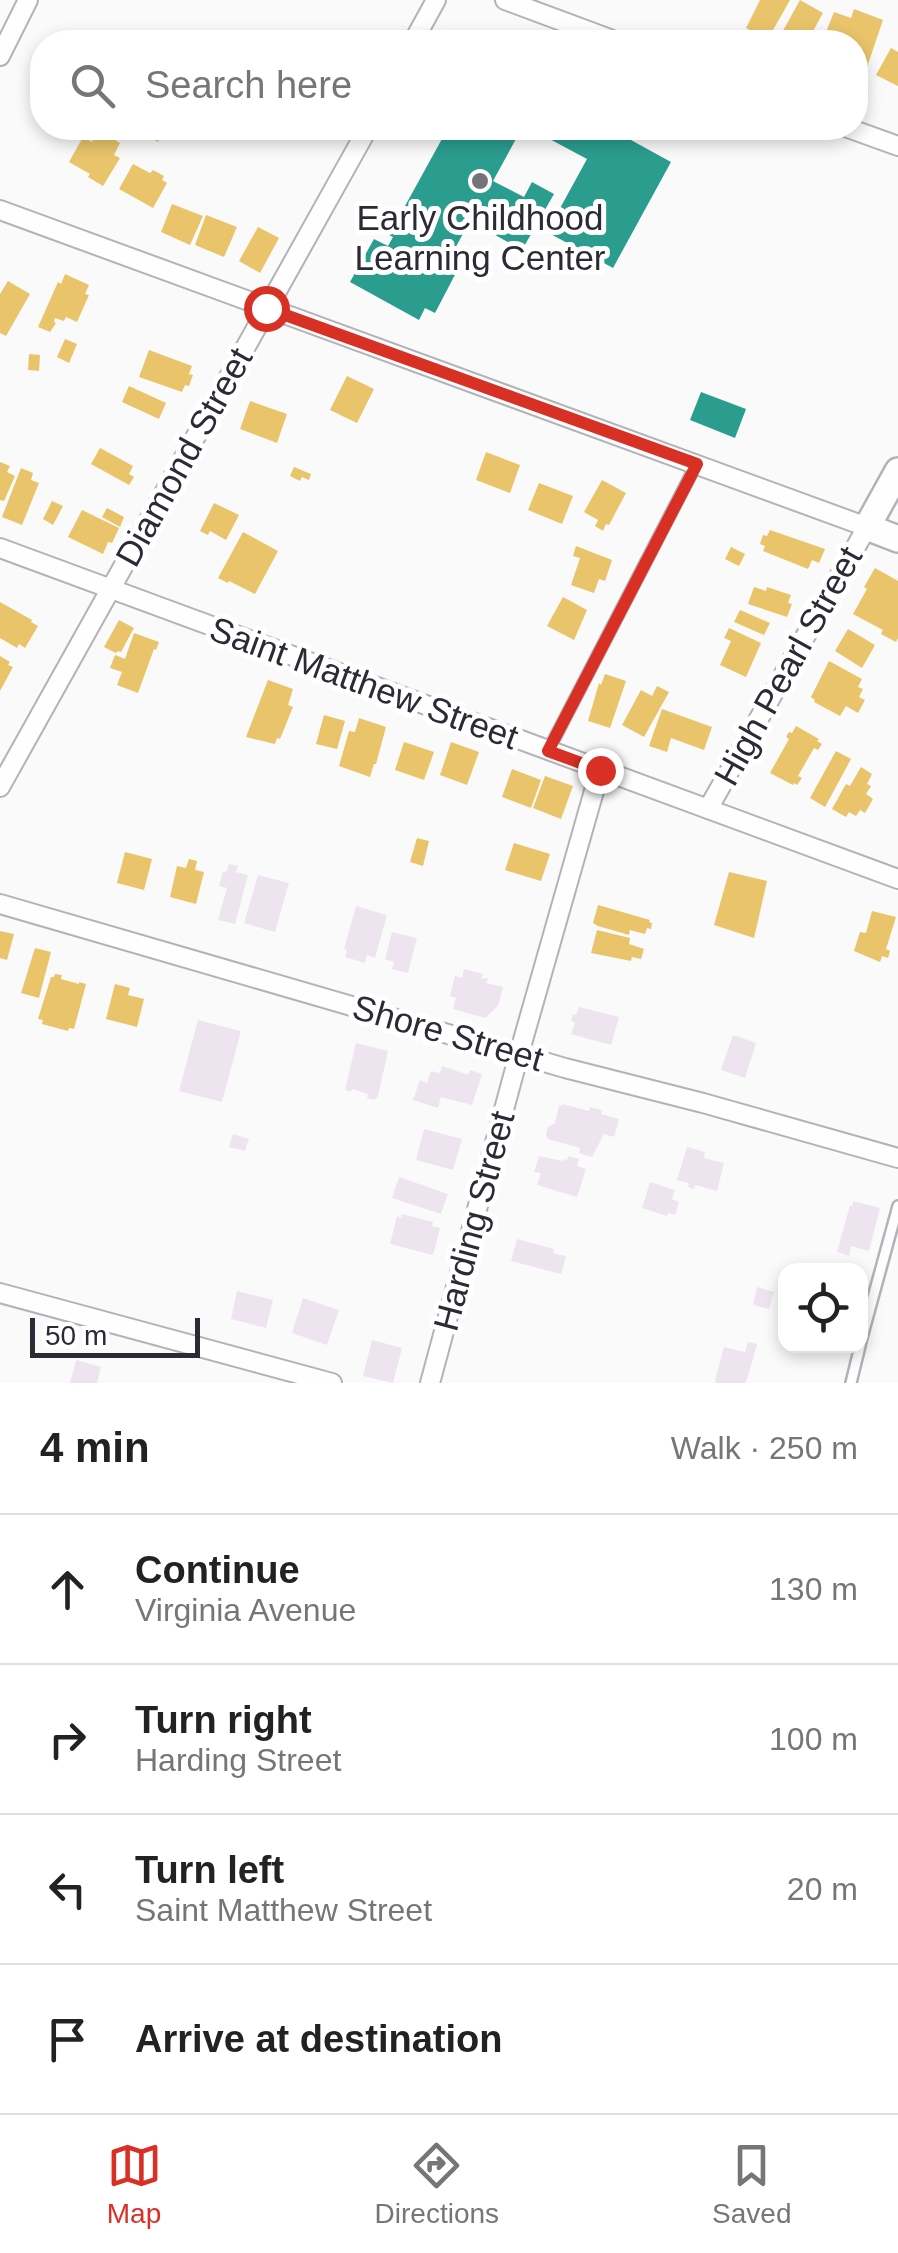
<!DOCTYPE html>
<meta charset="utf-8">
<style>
:root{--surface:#fff;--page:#f6f6f6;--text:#222;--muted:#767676;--line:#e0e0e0;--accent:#d93025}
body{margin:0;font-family:Arial,sans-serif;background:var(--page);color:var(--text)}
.controls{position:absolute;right:30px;bottom:30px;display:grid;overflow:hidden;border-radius:20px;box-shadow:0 5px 15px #0003}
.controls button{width:90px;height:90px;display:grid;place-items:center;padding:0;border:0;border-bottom:2px solid var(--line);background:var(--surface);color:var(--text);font:50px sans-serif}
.scale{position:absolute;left:30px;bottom:25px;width:170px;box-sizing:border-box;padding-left:10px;border:5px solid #2c2a35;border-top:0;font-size:28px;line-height:35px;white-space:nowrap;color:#2c2a35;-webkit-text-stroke:8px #fff;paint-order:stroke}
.stop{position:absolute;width:30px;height:30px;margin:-22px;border:8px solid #d93025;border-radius:50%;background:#fff}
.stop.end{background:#d93025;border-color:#fff;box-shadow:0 2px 10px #0008}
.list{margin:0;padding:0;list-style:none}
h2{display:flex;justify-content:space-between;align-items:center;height:130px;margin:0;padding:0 40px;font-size:42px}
h2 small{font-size:32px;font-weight:400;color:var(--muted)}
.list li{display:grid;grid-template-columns:65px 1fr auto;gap:30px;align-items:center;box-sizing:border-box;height:150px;padding:0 40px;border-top:2px solid var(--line)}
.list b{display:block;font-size:38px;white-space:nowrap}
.list p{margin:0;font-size:32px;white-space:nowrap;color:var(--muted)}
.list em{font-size:32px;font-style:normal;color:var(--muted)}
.icon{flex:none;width:55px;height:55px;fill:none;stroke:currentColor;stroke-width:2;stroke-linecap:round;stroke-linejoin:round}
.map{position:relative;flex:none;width:898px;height:1383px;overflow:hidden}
.search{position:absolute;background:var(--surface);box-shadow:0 5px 15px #0003;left:30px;right:30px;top:30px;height:110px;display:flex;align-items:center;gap:25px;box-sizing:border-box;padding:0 35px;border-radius:40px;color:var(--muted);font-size:38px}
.sheet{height:730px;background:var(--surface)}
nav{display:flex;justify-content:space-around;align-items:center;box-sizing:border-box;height:140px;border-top:2px solid var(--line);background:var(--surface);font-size:28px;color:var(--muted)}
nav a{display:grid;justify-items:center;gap:5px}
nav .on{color:var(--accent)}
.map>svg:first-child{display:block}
.homes{fill:#e9c46a}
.schools{fill:#2a9d8f}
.building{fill:#eee4f0}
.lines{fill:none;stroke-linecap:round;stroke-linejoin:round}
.lane-casing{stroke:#b4b2b8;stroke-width:14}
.street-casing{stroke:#b4b2b8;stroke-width:22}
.secondary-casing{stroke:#b4b2b8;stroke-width:30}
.lane{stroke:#fefefe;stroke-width:9}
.street{stroke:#fefefe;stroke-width:18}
.secondary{stroke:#fefefe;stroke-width:25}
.route{stroke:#d93025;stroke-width:12}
.poi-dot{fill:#74737a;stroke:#fff;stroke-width:4}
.labels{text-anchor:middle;stroke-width:10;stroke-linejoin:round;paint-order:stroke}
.poi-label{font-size:35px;fill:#2c2a35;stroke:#fff}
.street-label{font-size:35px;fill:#2c2a35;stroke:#fff}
</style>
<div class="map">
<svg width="898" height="1383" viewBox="0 0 898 1383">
<rect width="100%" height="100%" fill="#fafafa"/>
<g class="homes">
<path d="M760,0H790L768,39L746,28Z"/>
<path d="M800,0L823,13L807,42H781L782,40L779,38Z"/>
<path d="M854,9L883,20L865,73L856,69V42H822L834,12L851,18Z"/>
<path d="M891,48L898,52V86L876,75Z"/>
<path d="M150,128H165L158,142L146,135Z"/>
<path d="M99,131L120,143L114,155L120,158L103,186L88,177L90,174L69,162L83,137L92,142Z"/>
<path d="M133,164L150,173L153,170L164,176L162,180L167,183L153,208L119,189Z"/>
<path d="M172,204L203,216L190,245L161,232Z"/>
<path d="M206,215L237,227L224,257L195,245Z"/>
<path d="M258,227L279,238L260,273L239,261Z"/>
<path d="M65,274L89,285L85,294L89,295L77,322L66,317L64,321L55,318L54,322L56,323L50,332L38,327L58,282L61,284Z"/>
<path d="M8,281L30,294L6,336L0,333V294Z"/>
<path d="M65,339L77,344L69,363L57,357Z"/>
<path d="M149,350L192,366L189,374L193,375L189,386L185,385L182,392L139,377Z"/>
<path d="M29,354L40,355L39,371L28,370Z"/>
<path d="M347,376L374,389L357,423L330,410Z"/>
<path d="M129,386L166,403L159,419L122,402Z"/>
<path d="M250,401L287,414L277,443L240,429Z"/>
<path d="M100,448L133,466L129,474L134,477L129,485L91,464Z"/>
<path d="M486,452L520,465L510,493L476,480Z"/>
<path d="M0,462L10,466L7,472L15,476L4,501L0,500Z"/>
<path d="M294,467L311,474L309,480L302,477L300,481L290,476Z"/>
<path d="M21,468L33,473L31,480L39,483L22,525L2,517Z"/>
<path d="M602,480L626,493L609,525L606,524L603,531L595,526L598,520L584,512Z"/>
<path d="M539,483L573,496L562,524L528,510Z"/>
<path d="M52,501L63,506L53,525L43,519Z"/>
<path d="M214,503L239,515L226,540L210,531L208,535L200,531Z"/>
<path d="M107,508L124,517L120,527L102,517Z"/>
<path d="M82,510L119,528L112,543L108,542L103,554L68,537Z"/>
<path d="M770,530L825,549L819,563L812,560L808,569L763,551L765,546L760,544L763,535L767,536Z"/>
<path d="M243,532L278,551L255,594L229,581L228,583L218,578Z"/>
<path d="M576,546L612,560L605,581L599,579L594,593L571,585L580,558L573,556Z"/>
<path d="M731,547L745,554L739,566L725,559Z"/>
<path d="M875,568L898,581V638L896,642L881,634L883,630L853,614L867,589L864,587Z"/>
<path d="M754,587L766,591L767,587L791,595L788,603L792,604L787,617L748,604Z"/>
<path d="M563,597L587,610L574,640L547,626Z"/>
<path d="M0,602L32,620L31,622L38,626L25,648L19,644L17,648L0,638Z"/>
<path d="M740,610L770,623L764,635L734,622Z"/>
<path d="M119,620L134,628L121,652L118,651L116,653L104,647Z"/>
<path d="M729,628L761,643L746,677L720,665L731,641L724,638Z"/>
<path d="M848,629L875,645L862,668L835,651Z"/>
<path d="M134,633L159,642L156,650L154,649L138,693L117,685L122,672L110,668L115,655L125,659Z"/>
<path d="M0,656L10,662L8,665L13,667L0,691Z"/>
<path d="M829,661L862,679L858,687L863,689L859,697L865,700L858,713L846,706L840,716L814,702L815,700L811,697Z"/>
<path d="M605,674L626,681L610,728L588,721L599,683L601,685Z"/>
<path d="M268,680L293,689L288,705L293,707L280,739L277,738L275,744L246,737Z"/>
<path d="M657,686L669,692L644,737L622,725L641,690L652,696Z"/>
<path d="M662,709L712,727L704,750L671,738L667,752L649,746Z"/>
<path d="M324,715L345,721L337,749L316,744Z"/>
<path d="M359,718L386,727L376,764H374L370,777L339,766L349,731L355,732Z"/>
<path d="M796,726L819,739L817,741L822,744L818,750L814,748L798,776L802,778L797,785L794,783L793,785L770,773L789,739L786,737L789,732L792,733Z"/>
<path d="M404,742L434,752L424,780L395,770Z"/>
<path d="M451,742L479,752L467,785L440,775Z"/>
<path d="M836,751L851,759L825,807L810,798Z"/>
<path d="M861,767L872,774L867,784L871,786L866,794L873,799L865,813L860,810L856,816L849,812L846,817L832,809L846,784L850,786Z"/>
<path d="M512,769L541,780L531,808L502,797Z"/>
<path d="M545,776L573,786L561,819L533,808Z"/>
<path d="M417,838L429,841L423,866L410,862Z"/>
<path d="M514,843L550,854L541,881L505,870Z"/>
<path d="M125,852L152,859L144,890L117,883Z"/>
<path d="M189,859L197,861L195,870L204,872L196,904L170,897L177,866L186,868Z"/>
<path d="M729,872L767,881L754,938L714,925Z"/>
<path d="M598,905L650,920L649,922L652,923L651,929L647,928L645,934L630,930L629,935L598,926L593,923Z"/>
<path d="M872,911L896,917L886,949L890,951L888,958L882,956L880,962L854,951L860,932L866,933Z"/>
<path d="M597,930L630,938L629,944L644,949L641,959L632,957L631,961L591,953Z"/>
<path d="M0,931L14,934L7,960L0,958Z"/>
<path d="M35,948L51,952L39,998L21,993Z"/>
<path d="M55,974L62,975L61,979L79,984V982L86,984L74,1029L69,1028L68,1031L42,1024L43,1020L38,1019L51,977H54Z"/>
<path d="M115,984L130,988L128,995L144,999L137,1027L106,1019Z"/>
</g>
<g class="schools">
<path d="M448,128H522L493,181L524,197L532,182L554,194L522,250L470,221L447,263L458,269L435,313L425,308L419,320L350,282L374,239L388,246L393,237L389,235Z"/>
<path d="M529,128H609L671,162L613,268L547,232L587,159Z"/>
<path d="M701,392L746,409L735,438L690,420Z"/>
</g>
<g class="building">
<path d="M229,864L238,866L236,872L248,875L235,924L218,920L227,888L219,886L223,871L226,872Z"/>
<path d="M258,875L289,883L275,932L244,923Z"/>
<path d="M356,906L387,915L375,958L367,955L365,963L345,957L347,950L344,949Z"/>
<path d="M392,932L417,938L408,973L392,969L394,962L385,959Z"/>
<path d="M464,969L483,974L481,979L488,978L486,983L503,987L498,1006L485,1018L453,1009L456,998L450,996L455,976L462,978Z"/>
<path d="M579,1007L619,1017L611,1045L571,1034L575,1022L571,1021L573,1014L576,1015Z"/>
<path d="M198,1020L241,1031L222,1102L179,1091Z"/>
<path d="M733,1035L756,1043L745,1078L721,1070Z"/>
<path d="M356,1043L388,1051L378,1096L374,1100L367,1098L368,1094L352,1089L351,1092L345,1090Z"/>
<path d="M442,1066L468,1075L470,1070L482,1074L472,1105L441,1097L438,1108L413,1100L420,1080L427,1083L431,1071L440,1073Z"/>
<path d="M563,1104L589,1111L590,1107L602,1110L601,1114L619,1119L614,1137L604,1134L592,1157L579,1153L580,1148L548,1139L546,1134L548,1127L555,1123L559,1105L562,1106Z"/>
<path d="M424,1129L462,1139L453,1170L416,1160Z"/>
<path d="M233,1134L249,1139L245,1151L229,1147Z"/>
<path d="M687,1147L705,1152L704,1158L724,1163L717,1191L695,1185L694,1189L688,1187L689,1183L677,1180Z"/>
<path d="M539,1156L562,1161L563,1159L567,1160L568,1156L579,1159L577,1166L586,1169L577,1197L537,1185L541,1173L534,1172Z"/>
<path d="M399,1177L448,1194L441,1214L392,1198Z"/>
<path d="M650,1182L675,1190L672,1199L679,1202L675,1215L668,1213L667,1216L642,1208Z"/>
<path d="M853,1201L880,1208L869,1251L851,1246L849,1256L837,1252L850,1205L852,1206Z"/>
<path d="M402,1214L433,1222L432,1226L440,1228L433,1255L390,1244L397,1216L401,1218Z"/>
<path d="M517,1239L554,1249L553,1253L566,1256L561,1274L511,1261Z"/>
<path d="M757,1287L774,1292L769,1309L753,1305Z"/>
<path d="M237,1291L273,1300L266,1328L231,1319Z"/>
<path d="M303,1298L339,1310L327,1345L292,1333Z"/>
<path d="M372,1340L402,1348L393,1383L363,1376Z"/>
<path d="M748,1342L757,1344L746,1383H716L715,1380L724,1347L745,1352Z"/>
<path d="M76,1360L101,1367L97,1383H70Z"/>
</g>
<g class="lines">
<defs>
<g id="lane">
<path d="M549,749L696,465"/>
<path d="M860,1345L898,1206"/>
<path d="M851,1383L860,1346"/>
</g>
<g id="street">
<path d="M505,0L618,42"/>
<path d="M413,42L436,0"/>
<path d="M0,56L28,0"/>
<path d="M848,128L898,146"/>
<path d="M0,210L867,527L708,809"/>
<path d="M0,548L898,879"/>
<path d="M0,787L368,128"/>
<path d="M0,904L565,1068L703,1103L898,1158"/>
<path d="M0,1293L332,1383"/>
<path d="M430,1383L519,1054L600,770"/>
</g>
<path id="secondary" d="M898,471L867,527L898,539"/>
</defs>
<use href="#lane" class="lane-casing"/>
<use href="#street" class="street-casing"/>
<use href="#secondary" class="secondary-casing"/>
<use href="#lane" class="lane"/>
<use href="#street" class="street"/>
<use href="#secondary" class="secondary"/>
</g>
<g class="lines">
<path class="route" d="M266,308L697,464L548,751L600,770"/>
</g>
<circle class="poi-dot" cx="480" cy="181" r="10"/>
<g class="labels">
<g class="poi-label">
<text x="480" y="230">Early Childhood<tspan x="480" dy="40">Learning Center</tspan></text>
</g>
<g class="street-label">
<text transform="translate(184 457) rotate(-61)" y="12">Diamond Street</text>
<text transform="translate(788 666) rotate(-61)" y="12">High Pearl Street</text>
<text transform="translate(364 683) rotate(20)" y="12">Saint Matthew Street</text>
<text transform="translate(448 1033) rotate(16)" y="12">Shore Street</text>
<text transform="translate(474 1221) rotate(-75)" y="12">Harding Street</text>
</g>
</g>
</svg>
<div class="controls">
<button><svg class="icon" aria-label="locate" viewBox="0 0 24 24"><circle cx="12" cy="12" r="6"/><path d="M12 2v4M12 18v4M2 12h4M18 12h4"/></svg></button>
</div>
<div class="scale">50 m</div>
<div class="stop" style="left:266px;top:308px"></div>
<div class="stop end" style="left:600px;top:770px"></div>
<div class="search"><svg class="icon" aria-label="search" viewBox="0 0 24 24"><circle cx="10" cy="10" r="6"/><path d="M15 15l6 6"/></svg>Search here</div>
</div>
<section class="sheet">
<h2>4 min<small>Walk · 250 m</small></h2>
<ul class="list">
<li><svg class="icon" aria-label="ahead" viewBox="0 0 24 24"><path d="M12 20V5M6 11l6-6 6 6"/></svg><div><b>Continue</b><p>Virginia Avenue</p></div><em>130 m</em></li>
<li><svg class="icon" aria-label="right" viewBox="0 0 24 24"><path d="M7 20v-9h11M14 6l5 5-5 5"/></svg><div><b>Turn right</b><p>Harding Street</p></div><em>100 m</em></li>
<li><svg class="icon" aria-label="left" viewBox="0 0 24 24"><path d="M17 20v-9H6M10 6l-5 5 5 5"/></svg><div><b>Turn left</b><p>Saint Matthew Street</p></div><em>20 m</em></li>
<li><svg class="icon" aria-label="arrive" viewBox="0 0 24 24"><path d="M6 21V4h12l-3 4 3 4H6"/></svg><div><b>Arrive at destination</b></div></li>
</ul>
</section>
<nav>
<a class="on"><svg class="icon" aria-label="map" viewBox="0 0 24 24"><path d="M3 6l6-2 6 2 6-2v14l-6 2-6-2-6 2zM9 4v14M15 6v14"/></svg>Map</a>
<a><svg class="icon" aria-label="directions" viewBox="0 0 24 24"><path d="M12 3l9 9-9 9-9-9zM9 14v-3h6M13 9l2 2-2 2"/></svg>Directions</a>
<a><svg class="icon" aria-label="saved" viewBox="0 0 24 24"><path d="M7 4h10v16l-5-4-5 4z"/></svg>Saved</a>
</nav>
